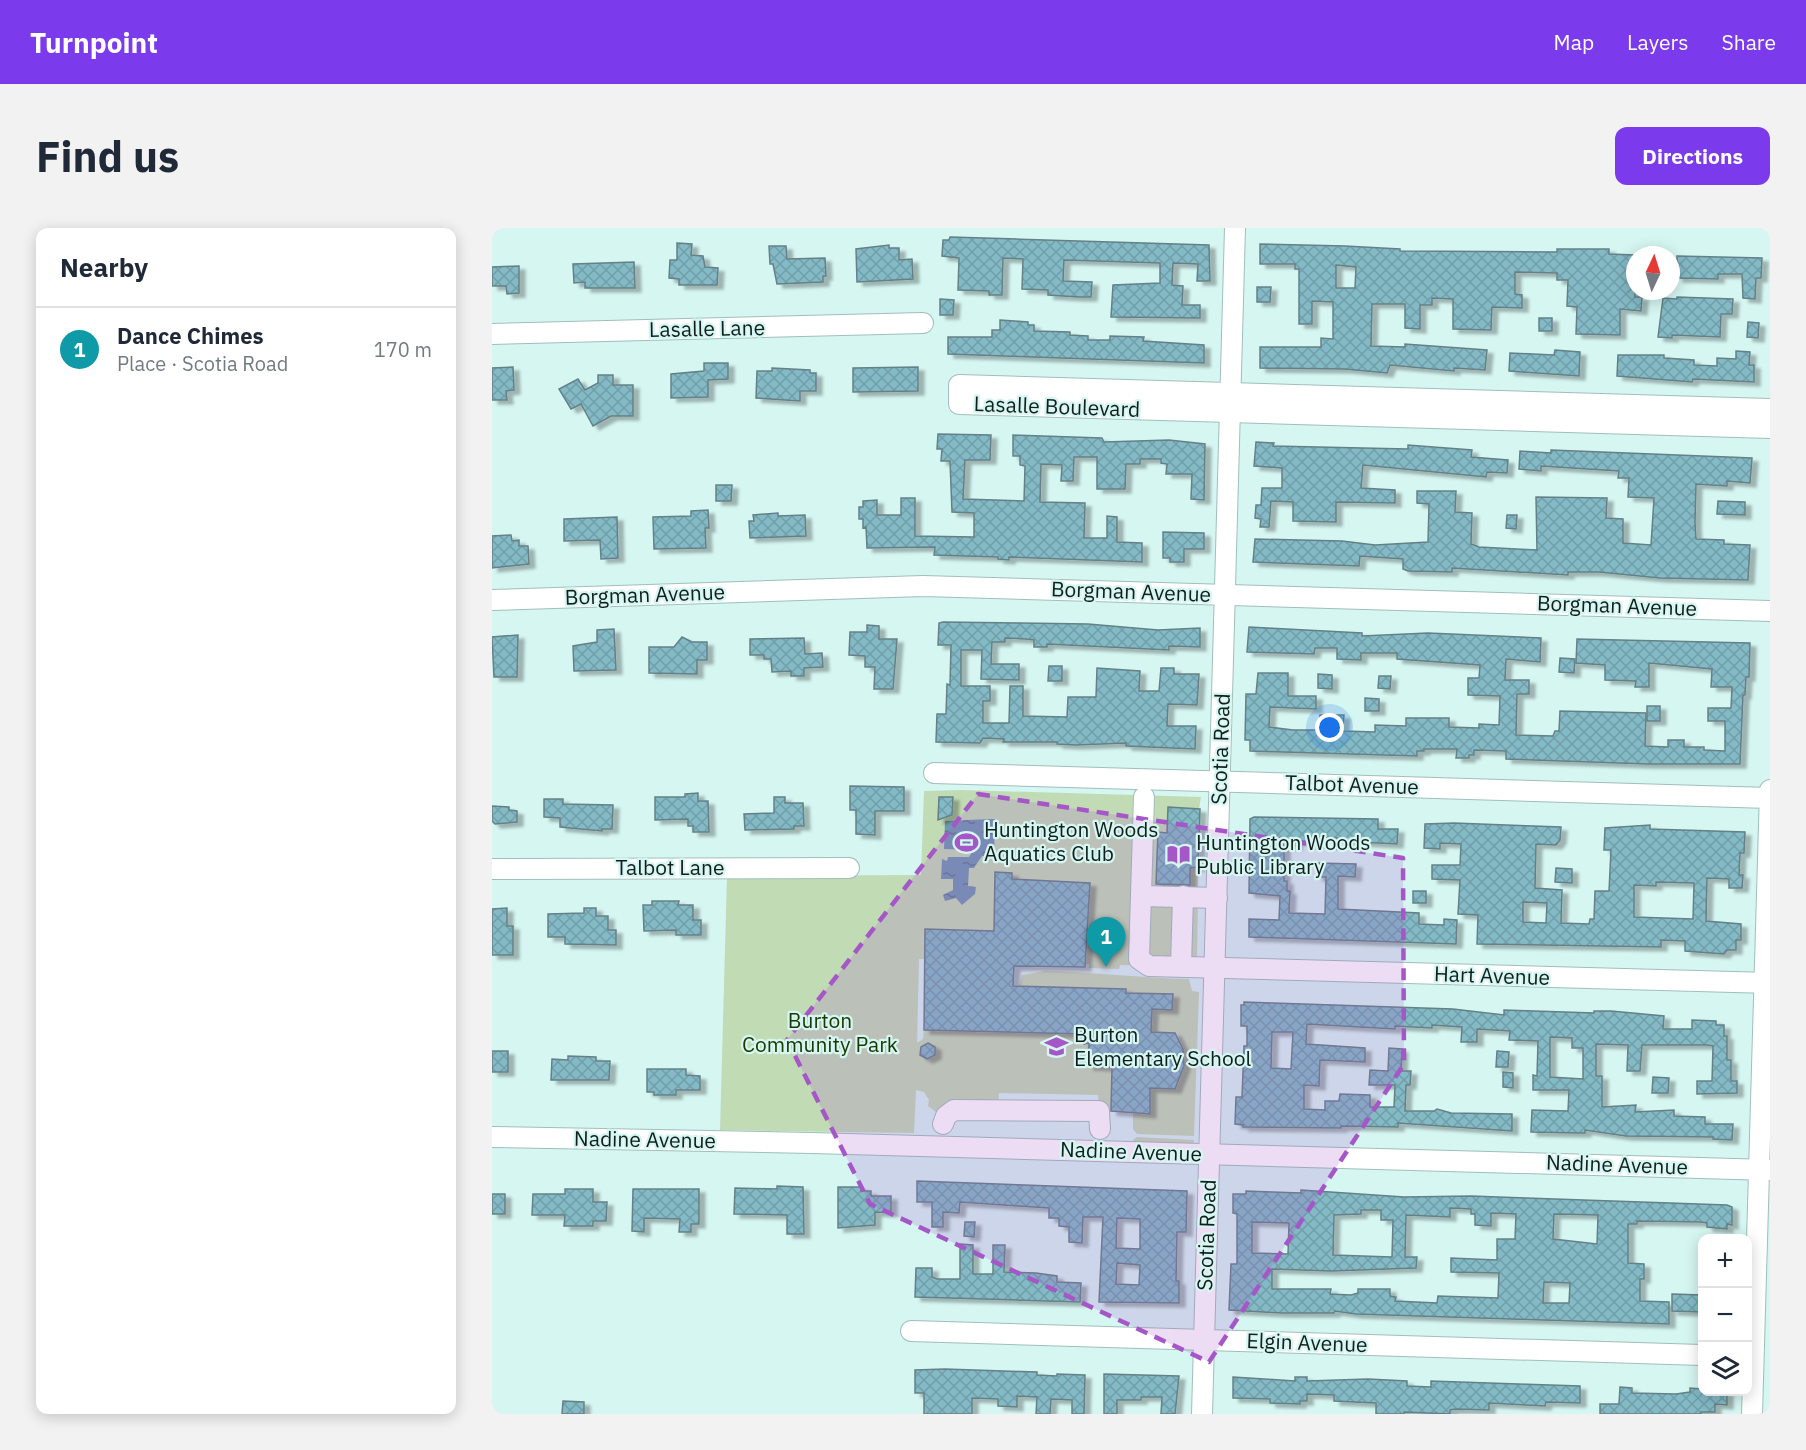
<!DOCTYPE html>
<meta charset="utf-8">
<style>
:root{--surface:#fff;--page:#f2f2f3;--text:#1f2937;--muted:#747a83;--line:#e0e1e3;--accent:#7c3aed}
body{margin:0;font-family:"IBM Plex Sans",sans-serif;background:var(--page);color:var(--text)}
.controls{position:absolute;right:18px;bottom:18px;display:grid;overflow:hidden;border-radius:12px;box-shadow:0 3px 15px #0003}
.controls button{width:54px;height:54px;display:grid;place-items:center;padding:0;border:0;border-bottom:2px solid var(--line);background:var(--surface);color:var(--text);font:30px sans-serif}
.compass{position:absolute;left:1134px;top:18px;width:54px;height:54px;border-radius:50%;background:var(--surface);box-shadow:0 3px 15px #0003;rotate:4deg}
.you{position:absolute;left:838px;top:500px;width:21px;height:21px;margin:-15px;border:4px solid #fff;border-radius:50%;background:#1a73e8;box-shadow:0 0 0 9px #1a73e833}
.badge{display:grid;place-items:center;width:39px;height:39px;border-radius:50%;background:var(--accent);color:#fff;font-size:20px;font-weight:700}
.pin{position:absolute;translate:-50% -50px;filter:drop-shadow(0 2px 3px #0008)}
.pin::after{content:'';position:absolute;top:32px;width:21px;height:18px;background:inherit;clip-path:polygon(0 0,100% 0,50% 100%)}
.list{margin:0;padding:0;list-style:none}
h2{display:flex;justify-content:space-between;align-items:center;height:78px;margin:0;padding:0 24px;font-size:26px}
h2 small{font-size:20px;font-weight:400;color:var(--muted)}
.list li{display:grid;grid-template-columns:39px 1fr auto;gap:18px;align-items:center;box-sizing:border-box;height:84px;padding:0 24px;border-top:2px solid var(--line)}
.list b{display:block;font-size:22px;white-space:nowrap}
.list p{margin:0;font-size:20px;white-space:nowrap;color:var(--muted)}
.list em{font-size:20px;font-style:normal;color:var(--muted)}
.icon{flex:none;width:33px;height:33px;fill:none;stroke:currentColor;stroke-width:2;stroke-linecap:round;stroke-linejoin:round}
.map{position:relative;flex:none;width:1278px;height:1186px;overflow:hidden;border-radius:12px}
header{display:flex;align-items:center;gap:36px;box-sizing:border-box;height:84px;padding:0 30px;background:var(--accent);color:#fff}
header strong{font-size:28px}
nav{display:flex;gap:33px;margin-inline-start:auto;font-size:21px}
.intro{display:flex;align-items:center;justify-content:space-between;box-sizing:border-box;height:144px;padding:0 36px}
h1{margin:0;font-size:42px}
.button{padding:15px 27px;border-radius:12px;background:var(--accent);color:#fff;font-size:21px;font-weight:700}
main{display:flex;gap:36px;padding:0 36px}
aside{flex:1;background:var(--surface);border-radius:12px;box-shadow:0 3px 15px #0003}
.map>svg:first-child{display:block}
.green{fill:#c1dbb5}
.water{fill:url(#water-ripples)}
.building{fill:url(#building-cross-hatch);stroke:#658187;stroke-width:1.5;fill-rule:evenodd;filter:url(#shadow)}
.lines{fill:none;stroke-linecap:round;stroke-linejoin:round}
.minor-casing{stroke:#a0bfbb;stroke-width:22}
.minor{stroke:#fff;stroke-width:20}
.marked{fill:#a556c7;fill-opacity:0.2;stroke:#a556c7;stroke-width:4.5;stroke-dasharray:12 8;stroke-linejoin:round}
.labels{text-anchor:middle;stroke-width:4.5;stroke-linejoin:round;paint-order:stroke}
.street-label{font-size:21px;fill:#121e1d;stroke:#d6f6f2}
.poi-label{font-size:21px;fill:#121e1d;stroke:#d6f6f2;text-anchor:start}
.park-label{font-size:21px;fill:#193901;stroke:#d6f6f2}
</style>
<header>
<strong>Turnpoint</strong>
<nav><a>Map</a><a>Layers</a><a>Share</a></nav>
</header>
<div class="intro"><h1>Find us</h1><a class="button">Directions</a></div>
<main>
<aside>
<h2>Nearby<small></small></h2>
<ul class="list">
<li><span class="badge" style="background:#0f9aa8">1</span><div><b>Dance Chimes</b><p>Place · Scotia Road</p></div><em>170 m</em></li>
</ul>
</aside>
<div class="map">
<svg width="1278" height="1186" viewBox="0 0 1278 1186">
<defs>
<pattern id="water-ripples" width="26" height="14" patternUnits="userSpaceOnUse" patternTransform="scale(1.5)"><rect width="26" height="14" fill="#7098b3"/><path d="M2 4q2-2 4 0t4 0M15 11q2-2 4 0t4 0" fill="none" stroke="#5b7b91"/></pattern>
<pattern id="building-cross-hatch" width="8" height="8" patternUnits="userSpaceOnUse" patternTransform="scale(1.5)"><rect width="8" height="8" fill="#83bac6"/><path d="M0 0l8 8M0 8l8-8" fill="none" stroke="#709faa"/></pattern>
<filter id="shadow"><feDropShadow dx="6" dy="4" stdDeviation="1.5" flood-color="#0004"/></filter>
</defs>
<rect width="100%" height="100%" fill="#d6f6f2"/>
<g class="green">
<path d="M469,562L709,569L707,581L705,739L628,737L627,741L597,740V736L427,731L425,815L431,811L432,802L592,806V815L597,816L596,838L620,839L619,883L607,880L606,867L507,865L506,878L445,885L436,878L437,872L432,864L424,862L422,905L228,902L235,648L429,647L432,563Z"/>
<path d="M553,743C601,744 648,750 697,751L700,763L707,764L702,908L645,906L641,901V886H657L658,860L673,855L682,862C693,843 696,825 684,805L671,811V804H659L660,781L680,782L681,766L634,765V761L527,759L530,747Z"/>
<path d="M645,909L702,912L701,917L641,916V912Z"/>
</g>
<path class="water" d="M498,591H503L502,628H490L482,640H477L476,658L484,659L483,666L470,677L464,670L453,673L451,667L461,662V651H449L450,631L455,633L456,629H477L481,622L452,621L453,593Z"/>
<g class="building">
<path d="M458,9L717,17L718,53H705L706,36L681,35L680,57L691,58L690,77H708V90L619,89L621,57L668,55V35L572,32L571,53L600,54L599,69H587L556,67V62L530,61L531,31L511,30L510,67H497V63L466,62L467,30L450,28L451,12H457Z"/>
<path d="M185,15L200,16L199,27L211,28L213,39L226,40L225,57H187V51L177,50L178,32H185Z"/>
<path d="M768,16L853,18L908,21V23L1065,24V21H1117V26L1143,27V69H1150L1149,83L1128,81V107L1084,106L1085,79L1075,78L1076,52H1065V45L1023,44V66L1030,67V80L1000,79L999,102L961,101V71L940,70V77H928V101L913,100V76H880L879,118L913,119V116L995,122L993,142L962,140V143L898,137L895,145L853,141L768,140V119H829V110L841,111V74L820,73V96H807V41H803V36H768ZM844,37L864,39L863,60H844Z"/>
<path d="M397,17V20H407V32L420,31L421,51L365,54L364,21Z"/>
<path d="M277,18H294L295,31L333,30L334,48H331V54L285,56L281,36H278Z"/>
<path d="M1185,28L1270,30L1269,50H1264L1263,71L1251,70L1250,46H1226V51L1185,50Z"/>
<path d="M142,34L143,60H93V54L82,55L81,36Z"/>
<path d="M27,38V65L15,66L14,58H0V39Z"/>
<path d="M765,59H779L778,74H765Z"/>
<path d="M1185,69L1241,71L1240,86H1229L1228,109L1180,107V110L1166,109L1171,70L1185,71Z"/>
<path d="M448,71L462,72L461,87H448Z"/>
<rect x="1047" y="90" width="13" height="13"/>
<path d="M508,92L536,94V97H542V103L578,104V107L596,108V112H618V108L652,109L651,113L712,117V135L456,126V109H500V102H508Z"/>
<path d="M1256,94L1267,95L1266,110L1255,109Z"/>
<path d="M1063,122L1088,124L1087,148L1017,143L1018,125L1062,127Z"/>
<path d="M1244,123L1258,124L1257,137H1262V154L1201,151L1200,154L1125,148L1126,127H1172V130L1202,132V137L1225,138V130L1244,131Z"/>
<path d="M212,135H236V151L216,152V169L179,170V146L212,143Z"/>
<path d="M21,139L22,162L14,163L15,172H0V140Z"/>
<path d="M426,139V163L361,164V140Z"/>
<path d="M280,140L318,142V145H324V163H308V173L264,170L265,143H280Z"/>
<path d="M106,147H121V157H141V188H119L101,198L89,176L79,181L67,161L86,151L93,162L106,155Z"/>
<path d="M446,206L499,207L498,232H473L471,271L532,273L533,238L528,237V228H521V207L610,210L612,214L677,212L713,216L712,272L699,271L700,246H674L675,236L669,235V231H648V236H634L633,261H605V229H582L581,253H569L570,237L549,236L548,274L593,275L592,310H615V288L625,289V314L650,315V334L517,329V332L506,331V329L442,327L443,319L375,320L374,299L371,300V291H367V279H371V273L385,272V287H409V270H423V308L482,309V285L460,284L458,233H449L450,221H445Z"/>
<path d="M764,214L782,215L781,218L916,221V217L980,222L979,229L1016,232L1015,245L995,244L994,249L871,237L869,260L903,262V275L844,274V294L801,293V274L779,273L777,299H768L769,291L763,290L764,277H769L770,260H790V240L762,238Z"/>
<path d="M1059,222L1260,230L1258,255L1235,253V258L1204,256L1203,295L1204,311L1232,312V316L1258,317L1256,352L1168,350L1107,344H1076V347L960,340V344L916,343L911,341V331L868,328L867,338L761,334L763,311L850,313L883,317L936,314L937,276L925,275V263H964L963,284L980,285L979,316L987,319L1045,322L1044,269L1115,270L1114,290L1131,291V315L1159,317L1162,270L1136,269L1137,250H1126L1127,243L1049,238V243L1027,241L1028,223L1059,225Z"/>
<path d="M224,257H240L239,273H224Z"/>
<path d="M1226,273L1253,274V287L1225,286Z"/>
<path d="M216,282L217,300H213L214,320L162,321L161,289L199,288V283Z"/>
<path d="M286,285V288L313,287L314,308L258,310L257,293H262L261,287Z"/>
<path d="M1015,287H1025L1024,301L1014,300Z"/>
<path d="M125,289L126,330L109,331L108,312L72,313V291Z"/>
<path d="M671,304L712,305V321H692V334H678V330H671Z"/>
<path d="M19,307L20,313L27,312V318H36L37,336L0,340V308Z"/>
<path d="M451,394L596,396L666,402L708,400V419L677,418V422L555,416V419H542V412L534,411L513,410V414H500L499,436H527V452L489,451L490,422H469V458H498V473H491V495H517L518,458H531V488L575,489L576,469H604L605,440L648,443L647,463H667L669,440H682V446H707L705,477L676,476L675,498H704L703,521L634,518V515L584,517L565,516V514H511L512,511L491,510L488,515L444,514L445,486H454L455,456L458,457L459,417H446L447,395Z"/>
<path d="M375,397L387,398V411H405L401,461H382L383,439H373V428L357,427L358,404H375Z"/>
<path d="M757,399L870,405V408L936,405L1049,410L1048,434L1014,431L1013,452H1037V466H1025L1024,507L1061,508L1063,503H1067L1068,483L1154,485L1153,518L1176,519V512H1192V519H1212V522L1233,523V493H1216V480H1239L1240,459H1219L1220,441L1157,435V459H1143L1144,453L1113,452V437L1084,435L1085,411L1258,415L1257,449H1254L1253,467H1251L1248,536H1156L1014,531V523L982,522V527H977V530H964L965,521H932V523H925V528L758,523V512H753L754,466H764L766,445H796V468H824V481L778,479L777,499L801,502H827L828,487H852L851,503L883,504V497L914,498V490H957V499L987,500V496L1007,497L1008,468L976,467V450H987L988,437L905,431V425H869V432L845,431V420H823L822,426L755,424Z"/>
<path d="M122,401L124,442L82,443L81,418L105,414V402Z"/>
<path d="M26,407L25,449H2L0,409Z"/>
<path d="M190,409L200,414H215V432H205V446L157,445V419H182Z"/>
<path d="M312,410L313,426L330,425L331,439L312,440V448H299V443L280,444L279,431H272V427H258V411Z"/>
<path d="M1068,430L1083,431L1082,445L1067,444Z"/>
<path d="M557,438H570V453H556Z"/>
<path d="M826,446L840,447V461L826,460Z"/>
<path d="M887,448H899L898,461L886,460Z"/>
<path d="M873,470L887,471V483H873Z"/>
<rect x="1155" y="478" width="13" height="15"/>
<path d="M358,558L412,559V583H383V607L364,606V582H358Z"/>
<path d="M206,565V573H216L217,604H201V598H196V591L163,592V569H193V566Z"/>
<path d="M282,569H293V575H311L312,598H302V601L253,602L252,586L282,585Z"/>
<path d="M447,569H461L460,587L446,592Z"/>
<path d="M52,571H71V576L121,577L120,601H110V603L68,599V590L52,589Z"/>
<path d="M0,578L17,579V582L25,583V594L3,596L0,593Z"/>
<path d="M676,579L708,581L706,639L698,640V657L664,656L666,604L675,605Z"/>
<path d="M762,589L886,591V601H906L905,616L846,613V610L821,609V613H804V618L792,617V653H795V663H798L797,685L833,686L834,649H825V635L864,636L863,649L846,648V681L927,685V696L952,697V691L965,692L964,716L757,709V691L787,692L788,668L757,665L758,591Z"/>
<path d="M962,595L1069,599L1068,612L1064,617L1044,616L1043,660L1070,662L1069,695L1097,696L1098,691H1102L1103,663H1117L1119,622H1112L1113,600L1158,597V601L1253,604L1252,625H1248L1247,647H1251L1250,660H1237V651L1215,650L1214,693L1249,696V712H1244V722H1235L1232,726L1193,723V713L1169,712V719L985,716L986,687L966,686L968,652L940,651V637H968L969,616L948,615V621L932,620L933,596ZM1164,654L1202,655L1201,691L1142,689V657L1164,658ZM1031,674L1055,675L1054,695L1031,694Z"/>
<path d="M1064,640L1080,641V655L1063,654Z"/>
<path d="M503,644L520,645V651L598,655L593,739L522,738L521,758L634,761V765L681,766L680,782L660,781L659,804L683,805L691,821L692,838L683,861L658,860V886L619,883L620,839L596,838L597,815L592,816V806L432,802L433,701L502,703Z"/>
<rect x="921" y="663" width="13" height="12"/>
<path d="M160,673H187L186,677H201V692H209V707H184V702L152,703L151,677H160Z"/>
<path d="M15,680V698H21V727H0V681Z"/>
<path d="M92,680H104V688H116V702H124V717L73,716V709H56V686L92,685Z"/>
<path d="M752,774L961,781L1012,787V782L1102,785V783H1119L1172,788L1171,801H1200V792L1224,793V797H1232V808H1235V832H1239V853H1245V865L1205,866V853H1220L1221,818L1215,817H1150L1148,843H1135L1136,817L1104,816V848H1110V879L1144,877L1143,884L1182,882V888L1213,889V896H1241L1240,912L1221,911V909L1134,908L1093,902V905H1086L1039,904L1040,882L1076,883L1077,862H1041V847L1045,848L1046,813L1017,812L1018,803L985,801V814H969L970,799L940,797V800L903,798V801L815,796L814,816L873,820V834L828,832L827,858L812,857V881L833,882V873H847L848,866L878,867V879H902L903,857H877L878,842L896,843L897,820L910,821L909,843H919L918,857H914L913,883H942L945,881L959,885L1020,886V903L906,895V899L849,898V900L751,899V897L743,896L744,869H750L752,818H755V798H749V777H752ZM780,804H801L799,841L779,840ZM1058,809L1080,810V820H1091V851L1058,849Z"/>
<path d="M436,815L443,819V827L435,831L428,827L429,819Z"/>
<rect x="0" y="823" width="16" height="21"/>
<path d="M1005,823L1017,824L1016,839H1004Z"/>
<path d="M76,828L104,829V833H118L117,852H59L60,831L76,832Z"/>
<path d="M155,841H194V847L208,848V862H184V867H162V864H155Z"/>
<path d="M1011,844L1021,845V860L1011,859Z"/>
<path d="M1161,849L1177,850L1176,865H1160Z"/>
<path d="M425,953L695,963L694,1004H685L684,1053H687V1075L607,1074L611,989H591L590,1015L577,1014V999L567,998V990H557V980L468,974L467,985L451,984V999H440V974H425ZM625,990L648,991V1021L624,1020ZM625,1035L648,1037L647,1057L624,1056Z"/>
<path d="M285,958L311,959L312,1006H295V987L242,986L243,960L285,961Z"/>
<path d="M346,959H369V963H379V968H399V985L383,984V997L346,1000Z"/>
<path d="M73,961H101V974H115L114,993H101V998H72L73,987H40L41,966H73Z"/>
<path d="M141,961H207V996H199V1004H187L188,991L152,990V1004L140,1003Z"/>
<path d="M809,962L912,969L979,968L1235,977L1240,979V997L1235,996V1001L1215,999V995L1209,994L1145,993V996H1136V1035L1152,1036V1051H1148V1073L1177,1074V1096L864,1086L843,1083L842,1085H790L737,1082L739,1036H745V986L741,985V966H754V963L809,965ZM958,980L979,981V986H983V997L999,998V985L1024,986L1023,1011H1005V1032L959,1030V1044L1007,1045L1006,1070L946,1068L945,1075L903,1073L904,1069L898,1068V1061H866V1065L859,1067L838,1066L839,1061H780V1041L839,1043L924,1040L925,1029H913L914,987L958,989ZM869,982H889V992H901L900,1029L841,1027L842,987L869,986ZM1062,986L1106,987L1105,1016L1061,1011ZM760,994L797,995L796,1026L760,1025ZM1052,1054L1078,1055L1077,1075H1051Z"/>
<rect x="0" y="966" width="13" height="20"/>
<path d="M473,994H483L482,1009L472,1008Z"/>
<path d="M468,1016L481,1017V1046H501V1017H513L512,1044L544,1045L565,1048V1054L589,1055L588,1074L423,1069L424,1040H440V1049L445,1051H468Z"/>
<path d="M1180,1066L1210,1067V1084L1180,1083Z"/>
<path d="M453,1141L545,1144V1147L565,1148V1146L593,1147L592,1186H580V1172L559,1171L558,1186H544L545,1169L525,1168V1179L506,1178V1171L480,1170V1186H432V1165H423V1142Z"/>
<path d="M612,1146L687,1148L683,1186H669L670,1169H649V1172H625V1186H612Z"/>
<path d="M741,1149L803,1153V1149H815V1153L876,1151L915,1153V1158L939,1159V1153L1088,1158V1175L1054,1174L1053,1178L997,1175V1182L964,1181L958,1182V1186L912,1184V1186H884V1175L842,1173V1167L815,1166V1173H808V1176L778,1175V1171L741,1170Z"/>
<path d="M1128,1159L1140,1160V1165L1184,1166L1198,1164V1160L1210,1161V1164H1235V1177L1223,1176V1184H1209V1186H1108V1176H1127Z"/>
<path d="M71,1173L92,1174V1186H70Z"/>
</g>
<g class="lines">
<defs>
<g id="minor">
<path d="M0,106L431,95"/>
<path d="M1278,181L467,157V176L1278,200"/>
<path d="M0,372L431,358L1278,383"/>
<path d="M442,545L1278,570"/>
<path d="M652,569L647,731L657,738L1278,755"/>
<path d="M0,641L357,640"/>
<path d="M649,668L725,670"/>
<path d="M689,738L691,668"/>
<path d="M451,896L454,888L462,882L607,883L608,901"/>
<path d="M0,909L320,915L1278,942"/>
<path d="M419,1103L1210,1127"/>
<path d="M710,1186L743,0"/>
<path d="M1260,1186L1278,562"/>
</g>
</defs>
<use href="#minor" class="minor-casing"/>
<use href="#minor" class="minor"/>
</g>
<path class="marked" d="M486,566L911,630L912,836L717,1134L378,976L295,812Z"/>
<defs>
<symbol id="stadium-bare" viewBox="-9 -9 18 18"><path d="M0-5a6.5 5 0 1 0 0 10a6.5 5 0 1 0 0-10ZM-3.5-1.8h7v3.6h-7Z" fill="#a556c7" stroke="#d6f6f2" stroke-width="2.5" paint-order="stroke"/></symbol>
<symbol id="library-bare" viewBox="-9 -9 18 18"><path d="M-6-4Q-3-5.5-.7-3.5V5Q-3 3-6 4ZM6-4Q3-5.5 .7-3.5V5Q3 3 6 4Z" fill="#a556c7" stroke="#d6f6f2" stroke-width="2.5" paint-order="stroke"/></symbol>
<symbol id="school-bare" viewBox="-9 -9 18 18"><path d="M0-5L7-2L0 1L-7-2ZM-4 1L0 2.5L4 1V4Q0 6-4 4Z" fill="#a556c7" stroke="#d6f6f2" stroke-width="2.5" paint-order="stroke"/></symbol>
</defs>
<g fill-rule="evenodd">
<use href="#stadium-bare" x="458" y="598" width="33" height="33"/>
<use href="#library-bare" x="670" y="610" width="33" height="33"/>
<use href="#school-bare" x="548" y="802" width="33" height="33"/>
</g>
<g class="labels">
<g class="street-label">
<text transform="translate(215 101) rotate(-1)" y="7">Lasalle Lane</text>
<text transform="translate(565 179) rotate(2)" y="7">Lasalle Boulevard</text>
<text transform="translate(639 364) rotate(2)" y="7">Borgman Avenue</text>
<text transform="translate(153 367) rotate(-2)" y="7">Borgman Avenue</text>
<text transform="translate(1125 378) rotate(2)" y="7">Borgman Avenue</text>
<text transform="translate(729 521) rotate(-88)" y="7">Scotia Road</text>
<text transform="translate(860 557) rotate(2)" y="7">Talbot Avenue</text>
<text x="178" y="647">Talbot Lane</text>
<text transform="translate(1000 748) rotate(2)" y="7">Hart Avenue</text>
<text transform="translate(153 912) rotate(1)" y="7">Nadine Avenue</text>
<text transform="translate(639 924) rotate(2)" y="7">Nadine Avenue</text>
<text transform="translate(1125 937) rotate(2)" y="7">Nadine Avenue</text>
<text transform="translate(715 1007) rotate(-88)" y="7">Scotia Road</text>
<text transform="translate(815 1115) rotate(2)" y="7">Elgin Avenue</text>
</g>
<g class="poi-label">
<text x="492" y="609">Huntington Woods<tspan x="492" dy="24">Aquatics Club</tspan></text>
<text x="704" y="622">Huntington Woods<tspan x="704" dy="24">Public Library</tspan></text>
<text x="582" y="814">Burton<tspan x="582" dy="24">Elementary School</tspan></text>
</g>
<g class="park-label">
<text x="328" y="800">Burton<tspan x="328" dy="24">Community Park</tspan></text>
</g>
</g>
</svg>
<div class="controls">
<button>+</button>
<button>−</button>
<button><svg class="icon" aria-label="layers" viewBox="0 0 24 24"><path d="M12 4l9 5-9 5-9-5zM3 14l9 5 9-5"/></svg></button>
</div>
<svg class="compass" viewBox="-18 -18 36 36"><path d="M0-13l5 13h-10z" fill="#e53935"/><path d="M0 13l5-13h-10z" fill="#747a83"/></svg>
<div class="you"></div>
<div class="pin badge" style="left:614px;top:739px;background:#0f9aa8">1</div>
</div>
</main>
